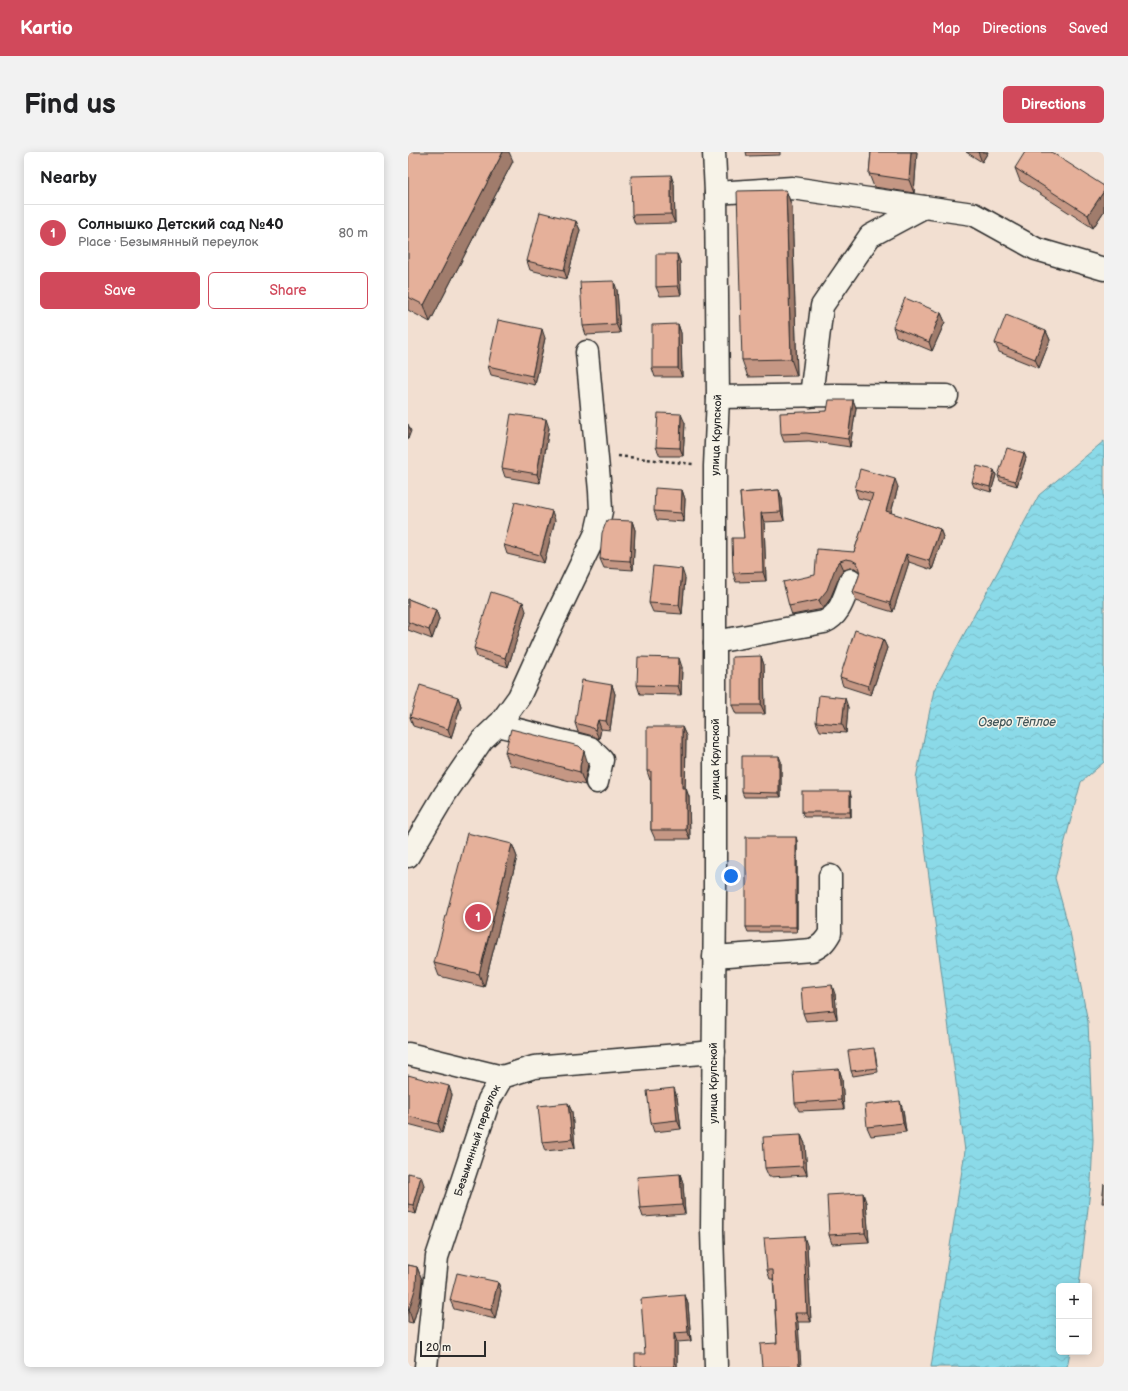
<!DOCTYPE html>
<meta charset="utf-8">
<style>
:root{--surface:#fff;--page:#f2f2f2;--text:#202124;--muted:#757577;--line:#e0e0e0;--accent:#d1495b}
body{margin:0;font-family:"Balsamiq Sans",sans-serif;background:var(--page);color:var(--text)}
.controls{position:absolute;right:12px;bottom:12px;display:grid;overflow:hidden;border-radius:6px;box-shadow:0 2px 10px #0003}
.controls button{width:36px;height:36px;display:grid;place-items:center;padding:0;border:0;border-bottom:1px solid var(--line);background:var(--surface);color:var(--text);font:20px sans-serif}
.scale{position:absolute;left:12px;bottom:10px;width:66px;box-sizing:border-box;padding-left:4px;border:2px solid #2b2b2b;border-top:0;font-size:11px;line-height:14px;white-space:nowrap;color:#2b2b2b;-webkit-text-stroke:3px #f7f3e8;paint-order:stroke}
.you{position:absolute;left:323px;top:724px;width:14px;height:14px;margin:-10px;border:3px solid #fff;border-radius:50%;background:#1a73e8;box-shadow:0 0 0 6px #1a73e833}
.badge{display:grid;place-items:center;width:26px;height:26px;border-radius:50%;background:var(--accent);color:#fff;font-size:13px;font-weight:700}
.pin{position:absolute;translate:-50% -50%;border:2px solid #fff;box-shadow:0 1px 4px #0006}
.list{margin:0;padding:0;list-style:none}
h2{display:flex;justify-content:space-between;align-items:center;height:52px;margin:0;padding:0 16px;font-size:17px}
h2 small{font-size:13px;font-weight:400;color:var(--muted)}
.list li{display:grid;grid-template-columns:26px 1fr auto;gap:12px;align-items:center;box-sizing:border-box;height:56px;padding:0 16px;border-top:1px solid var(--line)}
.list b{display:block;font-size:15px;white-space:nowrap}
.list p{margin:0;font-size:13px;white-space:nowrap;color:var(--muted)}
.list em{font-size:13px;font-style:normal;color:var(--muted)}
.actions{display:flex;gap:8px;padding:12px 16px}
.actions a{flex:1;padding:9px 0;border:1px solid var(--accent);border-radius:6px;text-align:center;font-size:14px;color:var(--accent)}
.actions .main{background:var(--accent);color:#fff}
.map{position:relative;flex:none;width:696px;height:1215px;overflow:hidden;border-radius:6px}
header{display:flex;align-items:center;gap:24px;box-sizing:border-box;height:56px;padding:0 20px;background:var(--accent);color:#fff}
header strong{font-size:19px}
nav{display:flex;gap:22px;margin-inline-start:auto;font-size:14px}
.intro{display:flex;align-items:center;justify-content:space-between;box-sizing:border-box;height:96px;padding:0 24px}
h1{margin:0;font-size:28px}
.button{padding:10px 18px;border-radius:6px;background:var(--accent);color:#fff;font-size:14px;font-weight:700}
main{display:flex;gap:24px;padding:0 24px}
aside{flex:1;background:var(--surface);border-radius:6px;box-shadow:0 2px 10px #0003}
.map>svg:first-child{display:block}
.water{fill:url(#water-waves);stroke:#65949c}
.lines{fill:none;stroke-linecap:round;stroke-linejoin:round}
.minor-casing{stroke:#2b2b2b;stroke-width:25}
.path{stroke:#2b2b2b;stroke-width:2.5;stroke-dasharray:3 3;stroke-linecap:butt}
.minor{stroke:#f7f3e8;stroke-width:22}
.wall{fill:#c59784;stroke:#2b2b2b}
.shaded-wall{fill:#a07b6c;stroke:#2b2b2b}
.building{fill:#e5b09a;stroke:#2b2b2b}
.labels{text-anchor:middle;stroke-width:3;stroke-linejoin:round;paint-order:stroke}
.street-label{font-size:11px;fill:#2b2b2b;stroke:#f7f3e8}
.water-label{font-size:12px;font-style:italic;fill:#43575a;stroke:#f7f3e8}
</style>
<header>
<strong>Kartio</strong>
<nav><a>Map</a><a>Directions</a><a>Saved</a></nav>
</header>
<div class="intro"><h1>Find us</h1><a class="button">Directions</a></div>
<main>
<aside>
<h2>Nearby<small></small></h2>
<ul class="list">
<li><span class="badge">1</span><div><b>Солнышко Детский сад №40</b><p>Place · Безымянный переулок</p></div><em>80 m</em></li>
</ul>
<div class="actions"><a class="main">Save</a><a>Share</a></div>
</aside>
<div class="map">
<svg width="696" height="1215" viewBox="0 0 696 1215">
<defs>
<pattern id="water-waves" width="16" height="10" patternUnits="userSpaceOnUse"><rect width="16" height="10" fill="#8bdae8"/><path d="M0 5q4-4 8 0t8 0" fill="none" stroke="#78bbc7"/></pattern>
</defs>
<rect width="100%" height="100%" fill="#f2dfd1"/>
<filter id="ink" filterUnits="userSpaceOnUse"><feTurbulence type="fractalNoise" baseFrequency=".025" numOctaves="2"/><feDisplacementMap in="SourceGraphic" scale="8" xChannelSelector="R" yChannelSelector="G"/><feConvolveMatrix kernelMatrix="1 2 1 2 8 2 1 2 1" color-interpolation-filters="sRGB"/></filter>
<g filter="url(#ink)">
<path class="water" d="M696,289V610L673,630L647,726L662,780L680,870L685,988L683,1030L671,1134H651V1200H662L659,1215H523L557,999L508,626L526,538L631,343Z"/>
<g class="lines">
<defs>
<g id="minor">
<path d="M306,0L308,41L310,245L307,314V740L304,1078L308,1215"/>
<path d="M308,41L384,36L565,62L628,97L696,117"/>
<path d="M403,244L414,154L462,84L516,55"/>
<path d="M310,245L427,243L539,244"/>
<path d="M307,490L416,470C433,463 436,444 443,428"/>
<path d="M90,573L182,596L194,608L189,630"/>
<path d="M0,704L37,642L74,588L93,570L111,545L140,481L188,381L193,359L192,339L179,200"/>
<path d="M306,805L404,798C413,794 417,790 422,781V724"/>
<path d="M0,902L94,925"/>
<path id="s1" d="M18,1215L29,1105L81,948L94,925L126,915L306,900"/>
</g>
</defs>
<use href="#minor" class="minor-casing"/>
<path class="path" d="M210,304L285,312"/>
<use href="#minor" class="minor"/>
</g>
<g class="wall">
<path d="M0,0L105,9L22,170L0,158Z"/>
<path d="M338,0H372V3L339,4Z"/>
<path d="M463,0H509L506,41L466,35L461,22Z"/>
<path d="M558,0H580L574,10Z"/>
<path d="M607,16L696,34V59L685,76L612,29Z"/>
<path d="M266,32L267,71L227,72L224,63Z"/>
<path d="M378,38L384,55L389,224L340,225L334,208Z"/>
<path d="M168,69L172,78L159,127L122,118L119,109Z"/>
<path d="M269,102L272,110L273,143L252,144L248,135Z"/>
<path d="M209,138L212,181L178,183L175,174Z"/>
<path d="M533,161L537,170L524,199L488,184L485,175Z"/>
<path d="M270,172L273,181L274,225H247L244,216Z"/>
<path d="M638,179L642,188L631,216L591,200L587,191Z"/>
<path d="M137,186L127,233L83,223L80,214Z"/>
<path d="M445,248L448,256L442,295L401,289L376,290L373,282L419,259Z"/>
<path d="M277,271L275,304H252L248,295Z"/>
<path d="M141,276L132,331L97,325L94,316Z"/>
<path d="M616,301L618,306L609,334L592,329L590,324Z"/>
<path d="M586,318L588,323L583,340L566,335L564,330Z"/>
<path d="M490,335L483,361L532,377L535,385L524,418L501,410L485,460L448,449L445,440L451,424L452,420L447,416H442L436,418L432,423L422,447L415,457L384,463L381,454L407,423L446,400L463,349L450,346L447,337Z"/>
<path d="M274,338L277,347L276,370L249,368L246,359Z"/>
<path d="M371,338L374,347L376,369L356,370L358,429L328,430L325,421L336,386L332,341Z"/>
<path d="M147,368L136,411L99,402L96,393Z"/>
<path d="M224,369L227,378L225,418L196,416L192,407Z"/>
<path d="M277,426L274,462L245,460L241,451Z"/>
<path d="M0,447L28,458L31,467L24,487L0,478Z"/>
<path d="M118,459L100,515L69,505L66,496Z"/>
<path d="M475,487L479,496L463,543L435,534L432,525Z"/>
<path d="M353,504L356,513L357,562H328L324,553Z"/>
<path d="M274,515L273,543L232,542L229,533Z"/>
<path d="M204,533L207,542L202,578L193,577L191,587L185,584L170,580L167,571Z"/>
<path d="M50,545L53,554L43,586L5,574L2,565Z"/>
<path d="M440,555L438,581L412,579L408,570Z"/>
<path d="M274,575L278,584L277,636L281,645L282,687H247L243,678V628H242L239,619Z"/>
<path d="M97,600L180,612L177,627V633L102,613Z"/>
<path d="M373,609V645H336L334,640Z"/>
<path d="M443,644V665H396L394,660Z"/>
<path d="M388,685L389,689V780H340L338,775Z"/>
<path d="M104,692L109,705L76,835L31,824L26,811Z"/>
<path d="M427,842L429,867L398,869L395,861Z"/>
<path d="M467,900L470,920L445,924L443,919Z"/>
<path d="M431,917L434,926L436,957L391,959L387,951Z"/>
<path d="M0,923L44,943L34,981L0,972Z"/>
<path d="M269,945L273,977L246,980L243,971Z"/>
<path d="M160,951L164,960L167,996L137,999L134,990Z"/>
<path d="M495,958L498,980L463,984L459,975Z"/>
<path d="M393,983L397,992L399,1023L361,1025L357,1016Z"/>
<path d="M0,1021L16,1033L8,1062L0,1060Z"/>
<path d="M272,1022L275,1031L277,1062L235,1065L232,1056Z"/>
<path d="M458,1050L461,1090L424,1092L421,1083Z"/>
<path d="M399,1093L403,1170H390L369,1191L365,1127H362L359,1118Z"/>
<path d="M0,1113L9,1115L14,1128L12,1147L5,1171L0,1170Z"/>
<path d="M90,1130L93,1139L87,1167L46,1157L42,1148Z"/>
<path d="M277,1143L280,1152L283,1189L269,1190V1215H227L237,1202Z"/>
</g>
<g class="shaded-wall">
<path d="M95,0H101L105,9L22,170L16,153Z"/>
<path d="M503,0H509L506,41L501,28Z"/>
<path d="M570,0H580L574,10Z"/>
<path d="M263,23L266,32L267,71L263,62Z"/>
<path d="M378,38L384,55L389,224L383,207Z"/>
<path d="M696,39V59L685,76L680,63Z"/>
<path d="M168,69L172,78L159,127L156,118Z"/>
<path d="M269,102L272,110L273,143L270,134Z"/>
<path d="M206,129L209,138L212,181L208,172Z"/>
<path d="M533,161L537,170L524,199L521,190Z"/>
<path d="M270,172L273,181L274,225L270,216Z"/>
<path d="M134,177L137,186L127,233L124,224Z"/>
<path d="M638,179L642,188L631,216L627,207Z"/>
<path d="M445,248L448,256L442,295L440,287Z"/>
<path d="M273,262L277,271L275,304L272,296Z"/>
<path d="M138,267L141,276L132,331L129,322Z"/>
<path d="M0,272L3,279L0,287Z"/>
<path d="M616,301L618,306L609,334L607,329Z"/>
<path d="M586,318L588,323L583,340L582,335Z"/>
<path d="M487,327L490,335L481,368L478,359Z"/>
<path d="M274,338L277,347L276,370L273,361Z"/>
<path d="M371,338L374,347L376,369L373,360Z"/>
<path d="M144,359L147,368L136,411L132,403Z"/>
<path d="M353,361L356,370L358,429L355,420Z"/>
<path d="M224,369L227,378L225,418L222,409Z"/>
<path d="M532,377L535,385L524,418L521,409Z"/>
<path d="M498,402L501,410L485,460L482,451Z"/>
<path d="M432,409L436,418L432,423L422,447L415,457L411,448L428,414Z"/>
<path d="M274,417L277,426L274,462L271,453Z"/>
<path d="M115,450L118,459L100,515L97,506Z"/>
<path d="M28,458L31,467L24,487L21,478Z"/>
<path d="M475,487L479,496L463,543L460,534Z"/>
<path d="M353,504L356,513L357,562L353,553Z"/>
<path d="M271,506L274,515L273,543L270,534Z"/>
<path d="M204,533L207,542L202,578L198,569Z"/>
<path d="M50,545L53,554L43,586L40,577Z"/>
<path d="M437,546L440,555L438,581L434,572Z"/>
<path d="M190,568L193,577L191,587L187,578Z"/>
<path d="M274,575L278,584L277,645L274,636Z"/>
<path d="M176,599L180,612L177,627V633L172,620V614Z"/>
<path d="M371,604L373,609V645L371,641Z"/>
<path d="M278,636L281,645L282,687L278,678Z"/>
<path d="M442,639L443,644V665L442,660Z"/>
<path d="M388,685L389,689V780L388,775Z"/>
<path d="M104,692L109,705L76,835L71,822Z"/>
<path d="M424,833L427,842L429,867L426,858Z"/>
<path d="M431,917L434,926L436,957L433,948Z"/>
<path d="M41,934L44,943L34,981L30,972Z"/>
<path d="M266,936L269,945L273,977L269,968Z"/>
<path d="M492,949L495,958L498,980L495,971Z"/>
<path d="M160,951L164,960L167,996L164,987Z"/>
<path d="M393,983L397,992L399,1023L395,1014Z"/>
<path d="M272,1022L275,1031L277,1062L274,1053Z"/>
<path d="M13,1024L16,1033L8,1062L5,1053Z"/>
<path d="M455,1041L458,1050L461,1090L457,1081Z"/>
<path d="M396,1084L399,1093L403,1170L399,1161Z"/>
<path d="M9,1115L14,1128L12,1147L5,1171L1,1158Z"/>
<path d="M90,1130L93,1139L87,1167L83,1158Z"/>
<path d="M277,1143L280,1152L283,1189L280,1180Z"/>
<path d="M387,1161L390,1170L393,1215H391Z"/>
<path d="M266,1181L269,1190V1215H266Z"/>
</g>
<g class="building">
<path d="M0,0H95L16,153L0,145Z"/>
<path d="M463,0H503L501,28L461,22Z"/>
<path d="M617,0H643L696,34V39L680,63L607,16Z"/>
<path d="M263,23V62L224,63L223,24Z"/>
<path d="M378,38L383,207L334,208L329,39Z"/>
<path d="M132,60L168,69L156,118L119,109Z"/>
<path d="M248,102H269L270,134L248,135Z"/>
<path d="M206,129L208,172L175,174L172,130Z"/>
<path d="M497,146L533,161L521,190L485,175Z"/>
<path d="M598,163L638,179L627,207L587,191Z"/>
<path d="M90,168L134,177L124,224L80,214Z"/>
<path d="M270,172V216H244V173Z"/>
<path d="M421,248H445L440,287L398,281L373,282L372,261L419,259Z"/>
<path d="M250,261L273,262L272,296L248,295Z"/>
<path d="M103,262L138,267L129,322L94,316Z"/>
<path d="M599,296L616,301L607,329L590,324Z"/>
<path d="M569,314L586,318L582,335L564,330Z"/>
<path d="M452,317L487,327L478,359L532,377L521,409L498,402L482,451L445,440L451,424L452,417L449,411L444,408L438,407L432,409L428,414L419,438L411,448L381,454L375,430L407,423L409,397L446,400L465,342L447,337Z"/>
<path d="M247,336L274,338L273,361L246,359Z"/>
<path d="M371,338L373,360L353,361L355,420L325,421L324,386H336L332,341Z"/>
<path d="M107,350L144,359L132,403L96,393Z"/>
<path d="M199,368L224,369L222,409L192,407L194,381Z"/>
<path d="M245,414L274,417L271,453L241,451Z"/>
<path d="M83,440L115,450L97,506L66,496Z"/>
<path d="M0,447L28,458L21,478L0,470Z"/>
<path d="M447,478L475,487L460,534L432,525Z"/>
<path d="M353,504V553H324V505Z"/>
<path d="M230,505L271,506L270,534L229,533Z"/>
<path d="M174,528L204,533L198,569L190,568L187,578L182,575L167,571Z"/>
<path d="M12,533L50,545L40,577L2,565Z"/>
<path d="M411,543L437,546L434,572L408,570Z"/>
<path d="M239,575H274V636H278V678H243V619H239Z"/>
<path d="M103,577L171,594L176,599L172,614V620L97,600Z"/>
<path d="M334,604H371V641L334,640Z"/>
<rect x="394" y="639" width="48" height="21"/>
<path d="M59,681L104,692L71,822L26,811Z"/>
<rect x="338" y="685" width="50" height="90"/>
<path d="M424,833L426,858L395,861L393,836Z"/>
<path d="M466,896L469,916L443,919L440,899Z"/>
<path d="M431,917L433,948L387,951L385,920Z"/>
<path d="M0,923L41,934L30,972L0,964Z"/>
<path d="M266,936L269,968L243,971L239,939Z"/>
<path d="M492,949L495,971L459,975L457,953Z"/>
<path d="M160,951L164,987L134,990L130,954Z"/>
<path d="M393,983L395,1014L357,1016L355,985Z"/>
<path d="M0,1021L13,1024L5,1053L0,1052Z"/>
<path d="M272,1022L274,1053L232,1056L229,1025Z"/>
<path d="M696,1032V1051H694Z"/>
<path d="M455,1041L457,1081L421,1083L419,1043Z"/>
<path d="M396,1084L399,1161H387L391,1215H354L352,1192L369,1191L365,1118H359L356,1086Z"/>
<path d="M0,1113L9,1115L8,1134L1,1158H0Z"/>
<path d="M49,1121L90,1130L83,1158L42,1148Z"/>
<path d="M277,1143L280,1180L266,1181V1215H227V1202H237L233,1147Z"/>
</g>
</g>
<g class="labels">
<g class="street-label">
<text transform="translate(308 283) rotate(-88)" y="4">улица Крупской</text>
<text transform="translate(307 607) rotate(-90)" y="4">улица Крупской</text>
<text transform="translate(305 931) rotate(-90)" y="4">улица Крупской</text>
<text dy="4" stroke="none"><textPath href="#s1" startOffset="234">Безымянный переулок</textPath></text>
</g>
<g class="water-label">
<text x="609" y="574">Озеро Тёплое</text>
</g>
</g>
</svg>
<div class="controls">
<button>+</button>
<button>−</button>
</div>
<div class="scale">20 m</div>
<div class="you"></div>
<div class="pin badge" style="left:70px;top:765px">1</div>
</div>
</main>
